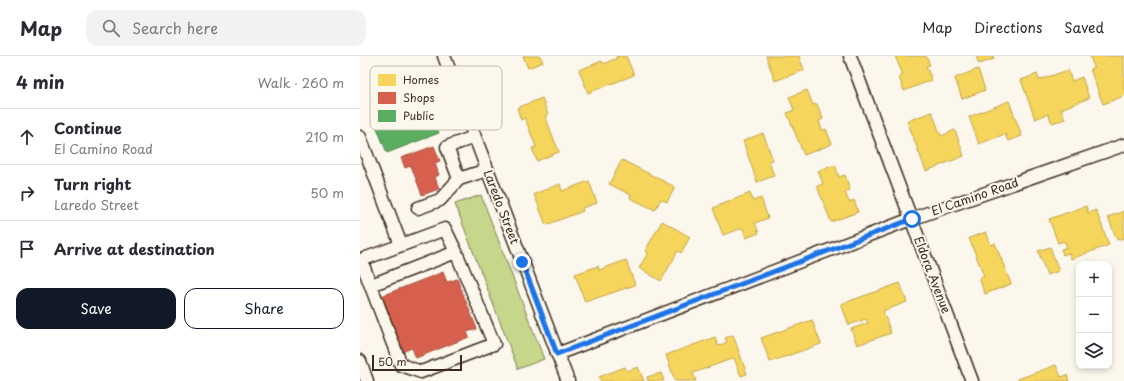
<!DOCTYPE html>
<meta charset="utf-8">
<style>
:root{--surface:#fff;--page:#f2f2f3;--text:#2b2b33;--muted:#7c7c81;--line:#e1e1e2;--accent:#111827}
body{margin:0;font-family:"Playpen Sans",sans-serif;background:var(--page);color:var(--text)}
.controls{position:absolute;right:12px;bottom:12px;display:grid;overflow:hidden;border-radius:8px;box-shadow:0 2px 6px #0003}
.controls button{width:36px;height:36px;display:grid;place-items:center;padding:0;border:0;border-bottom:1px solid var(--line);background:var(--surface);color:var(--text);font:20px sans-serif}
.scale{position:absolute;left:12px;bottom:10px;width:90px;box-sizing:border-box;padding-left:4px;border:2px solid #3b2a1e;border-top:0;font-size:11px;line-height:14px;white-space:nowrap;color:#3b2a1e;-webkit-text-stroke:3px #fbf7ec;paint-order:stroke}
.stop{position:absolute;width:12px;height:12px;margin:-9px;border:3px solid #1a73e8;border-radius:50%;background:#fff}
.stop.end{background:#1a73e8;border-color:#fff;box-shadow:0 1px 4px #0008}
.list{margin:0;padding:0;list-style:none}
h2{display:flex;justify-content:space-between;align-items:center;height:52px;margin:0;padding:0 16px;font-size:17px}
h2 small{font-size:13px;font-weight:400;color:var(--muted)}
.list li{display:grid;grid-template-columns:26px 1fr auto;gap:12px;align-items:center;box-sizing:border-box;height:56px;padding:0 16px;border-top:1px solid var(--line)}
.list b{display:block;font-size:15px;white-space:nowrap}
.list p{margin:0;font-size:13px;white-space:nowrap;color:var(--muted)}
.list em{font-size:13px;font-style:normal;color:var(--muted)}
.actions{display:flex;gap:8px;padding:12px 16px}
.actions a{flex:1;padding:9px 0;border:1px solid var(--accent);border-radius:12px;text-align:center;font-size:14px;color:var(--accent)}
.actions .main{background:var(--accent);color:#fff}
.icon{flex:none;width:22px;height:22px;fill:none;stroke:currentColor;stroke-width:2;stroke-linecap:round;stroke-linejoin:round}
.map{position:relative;flex:none;width:764px;height:325px;overflow:hidden}
header{display:flex;align-items:center;gap:24px;box-sizing:border-box;height:56px;padding:0 20px;background:var(--surface);border-bottom:1px solid var(--line)}
header strong{font-size:19px}
nav{display:flex;gap:22px;margin-inline-start:auto;font-size:14px}
.search{width:280px;height:36px;background:var(--page);display:flex;align-items:center;gap:10px;box-sizing:border-box;padding:0 14px;border-radius:12px;color:var(--muted);font-size:15px}
main{display:flex}
aside{flex:1;background:var(--surface)}
.map>svg:first-child{display:block}
.green{fill:#c6d68b;stroke:#808054}
.homes{fill:#f6d55c;stroke:#bea249}
.shops{fill:#d6604d;stroke:#a8503f}
.public{fill:#5aae61;stroke:#51864d}
.lines{fill:none;stroke-linecap:round;stroke-linejoin:round}
.minor-casing{stroke:#3b2a1e;stroke-width:15}
.minor{stroke:#fbf7ec;stroke-width:12}
.route{stroke:#1a73e8;stroke-width:5}
.labels{text-anchor:middle;stroke-width:4;stroke-linejoin:round;paint-order:stroke}
.street-label{font-size:12px;fill:#3b2a1e;stroke:#fbf7ec}
.key{fill:#fbf7ec;stroke:#c1baae;stroke-width:1}
.key-label{font-size:11px;fill:#3b2a1e}
</style>
<header>
<strong>Map</strong>
<div class="search"><svg class="icon" aria-label="search" viewBox="0 0 24 24"><circle cx="10" cy="10" r="6"/><path d="M15 15l6 6"/></svg>Search here</div>
<nav><a>Map</a><a>Directions</a><a>Saved</a></nav>
</header>
<main>
<aside>
<h2>4 min<small>Walk · 260 m</small></h2>
<ul class="list">
<li><svg class="icon" aria-label="ahead" viewBox="0 0 24 24"><path d="M12 20V5M6 11l6-6 6 6"/></svg><div><b>Continue</b><p>El Camino Road</p></div><em>210 m</em></li>
<li><svg class="icon" aria-label="right" viewBox="0 0 24 24"><path d="M7 20v-9h11M14 6l5 5-5 5"/></svg><div><b>Turn right</b><p>Laredo Street</p></div><em>50 m</em></li>
<li><svg class="icon" aria-label="arrive" viewBox="0 0 24 24"><path d="M6 21V4h12l-3 4 3 4H6"/></svg><div><b>Arrive at destination</b></div></li>
</ul>
<div class="actions"><a class="main">Save</a><a>Share</a></div>
</aside>
<div class="map">
<svg width="764" height="325" viewBox="0 0 764 325">
<rect width="100%" height="100%" fill="#fbf7ec"/>
<filter id="ink" filterUnits="userSpaceOnUse"><feTurbulence type="fractalNoise" baseFrequency=".025" numOctaves="2"/><feDisplacementMap in="SourceGraphic" scale="8" xChannelSelector="R" yChannelSelector="G"/><feConvolveMatrix kernelMatrix="1 2 1 2 8 2 1 2 1" color-interpolation-filters="sRGB"/></filter>
<g filter="url(#ink)">
<path class="green" d="M121,139L184,303L158,313L95,148Z"/>
<g class="homes">
<path d="M163,0H180L183,6L168,12Z"/>
<path d="M256,0H266L274,19L228,37L219,14L242,5L243,8L257,2Z"/>
<path d="M406,0H439L444,14L415,25Z"/>
<path d="M535,0H566L570,9L566,10L572,24L544,35L539,21L543,19Z"/>
<path d="M616,0H633L634,3L619,8Z"/>
<path d="M733,0H764V40L743,48L730,13L734,11L730,1Z"/>
<path d="M618,13L625,34L602,43L595,22Z"/>
<path d="M708,14L712,25L722,21L729,42L701,53L705,63L692,67L688,58L675,63L661,24L677,18L679,24Z"/>
<path d="M447,34L453,49L457,48L463,63L459,65L462,74L466,73L472,88L444,99L427,57L434,54L429,41Z"/>
<path d="M182,42L188,59L185,60L199,96L177,105L172,92L176,91L165,62L161,64L157,52Z"/>
<path d="M649,45L662,80L648,85L645,78L619,88L609,61Z"/>
<path d="M572,56L581,80L595,74L604,100L566,115L547,65Z"/>
<path d="M403,77L413,104L409,105L414,120L397,126L383,85Z"/>
<path d="M262,104L315,131L307,146L301,143L295,154L270,142L271,139L249,128Z"/>
<path d="M475,109L479,121L485,119L490,134L485,136L489,146L494,144L498,156L471,166L457,130L463,128L458,115Z"/>
<path d="M229,125L237,147L222,152L223,155L186,169L174,138L200,128L202,135Z"/>
<path d="M390,137L393,145L401,142L408,162L395,167L399,177L386,182L383,172L363,179L353,152Z"/>
<path d="M726,150L728,157L736,154L749,189L711,203L709,197L703,199L701,193L707,191L704,185L698,187L689,163Z"/>
<path d="M764,155V182L757,184L748,161Z"/>
<path d="M302,165L330,181L321,197L318,195L301,225L279,212L288,197L285,195Z"/>
<path d="M626,176L631,189L635,187L651,228L625,238L619,222L624,220L609,182Z"/>
<path d="M690,191L699,215L687,219L678,195Z"/>
<path d="M266,204L275,229L225,246L215,218L238,210L239,214Z"/>
<path d="M540,227L547,246L523,255L531,277L497,289L491,273L508,267L506,263L489,269L481,248Z"/>
<path d="M452,264L461,288L410,306L401,282Z"/>
<path d="M373,279L387,318L381,320L374,302L333,317L336,325H315L306,299L355,281L358,290L367,286L365,282Z"/>
<path d="M696,309L701,321L707,319L709,325H658V323Z"/>
<path d="M265,311L267,315L278,311L284,325H241L239,321Z"/>
<path d="M301,317L304,325H288L287,321Z"/>
</g>
<g class="shops">
<path d="M74,90L80,105L75,107L79,119L75,121L79,133L62,139L51,110L45,112L41,102Z"/>
<path d="M83,216L87,226L97,223L117,273L107,276L109,281L56,302L52,292L42,296L21,240Z"/>
</g>
<path class="public" d="M69,52L79,77L27,97L17,72Z"/>
<g class="lines">
<defs>
<g id="minor">
<path d="M84,0L208,325"/>
<path d="M490,0L612,325"/>
<path d="M0,81L41,189"/>
<path d="M114,81L87,91L99,123L127,114"/>
<path d="M58,152L80,144L99,123"/>
<path d="M85,173L96,196L134,288L61,316L41,309L1,204Z"/>
<path d="M11,229L96,196"/>
<path d="M197,298L551,163L764,89"/>
<path d="M0,305L7,325"/>
</g>
</defs>
<use href="#minor" class="minor-casing"/>
<use href="#minor" class="minor"/>
</g>
</g>
<g class="lines" filter="url(#ink)">
<path class="route" d="M162,206L197,298L552,163"/>
</g>
<g class="labels">
<g class="street-label">
<text transform="translate(615 141) rotate(-19)" y="4">El Camino Road</text>
<text transform="translate(141 151) rotate(69)" y="4">Laredo Street</text>
<text transform="translate(572 219) rotate(69)" y="4">Eldora Avenue</text>
</g>
</g>
<rect x="10" y="10" width="132" height="64" rx="6" class="key"/>
<rect x="18" y="18" width="18" height="12" fill="#f6d55c"/>
<rect x="18" y="36" width="18" height="12" fill="#d6604d"/>
<rect x="18" y="54" width="18" height="12" fill="#5aae61"/>
<g class="key-label">
<text x="43" y="28">Homes</text>
<text x="43" y="46">Shops</text>
<text x="43" y="64">Public</text>
</g>
</svg>
<div class="controls">
<button>+</button>
<button>−</button>
<button><svg class="icon" aria-label="layers" viewBox="0 0 24 24"><path d="M12 4l9 5-9 5-9-5zM3 14l9 5 9-5"/></svg></button>
</div>
<div class="scale">50 m</div>
<div class="stop" style="left:552px;top:163px"></div>
<div class="stop end" style="left:162px;top:206px"></div>
</div>
</main>
